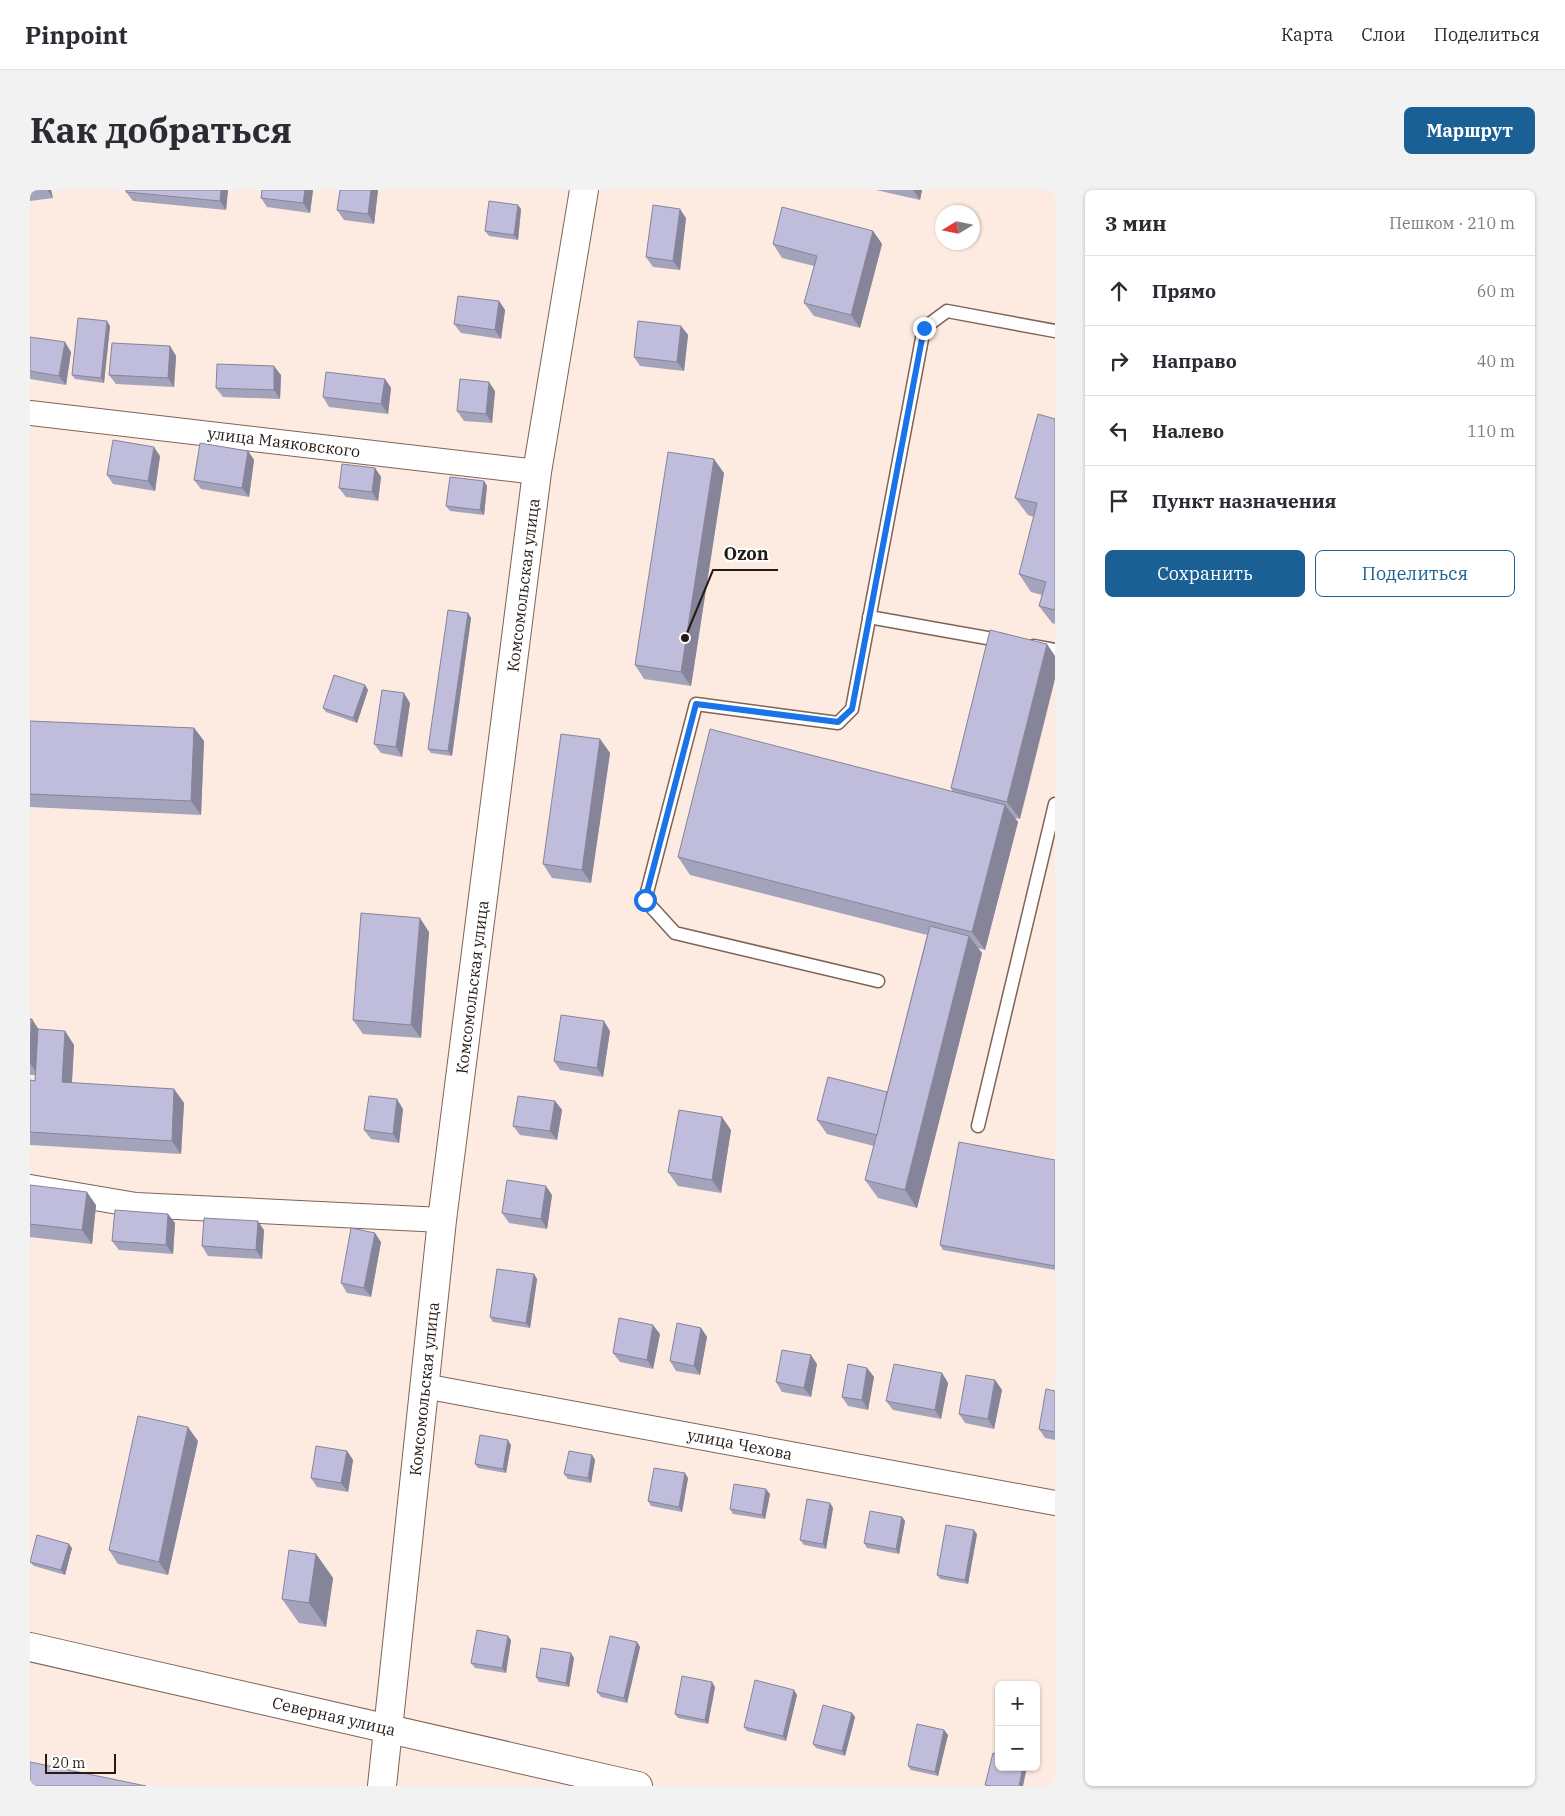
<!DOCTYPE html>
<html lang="ru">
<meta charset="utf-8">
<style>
:root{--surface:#fff;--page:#f2f2f3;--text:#2b2b33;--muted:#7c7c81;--line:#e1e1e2;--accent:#1b6095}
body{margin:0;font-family:"IBM Plex Serif",serif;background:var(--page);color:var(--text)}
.controls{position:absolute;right:15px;bottom:15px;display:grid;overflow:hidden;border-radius:8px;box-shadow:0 1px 4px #0004}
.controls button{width:45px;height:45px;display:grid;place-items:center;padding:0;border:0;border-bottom:1px solid var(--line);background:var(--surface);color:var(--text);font:25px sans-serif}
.compass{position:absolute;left:905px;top:15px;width:45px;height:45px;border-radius:50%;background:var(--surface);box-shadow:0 1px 4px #0004;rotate:260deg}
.scale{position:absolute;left:15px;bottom:12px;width:71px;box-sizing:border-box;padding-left:5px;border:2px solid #251a14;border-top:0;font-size:14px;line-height:18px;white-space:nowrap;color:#251a14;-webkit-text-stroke:4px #fff;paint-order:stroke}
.stop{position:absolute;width:15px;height:15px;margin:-11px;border:4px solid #1a73e8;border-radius:50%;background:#fff}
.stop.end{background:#1a73e8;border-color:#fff;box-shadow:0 1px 5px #0008}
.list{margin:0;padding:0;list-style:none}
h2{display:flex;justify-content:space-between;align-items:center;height:65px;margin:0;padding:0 20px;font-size:21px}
h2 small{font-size:16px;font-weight:400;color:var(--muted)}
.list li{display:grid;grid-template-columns:32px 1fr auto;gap:15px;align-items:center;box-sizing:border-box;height:70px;padding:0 20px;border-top:1px solid var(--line)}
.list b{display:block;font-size:19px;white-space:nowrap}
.list em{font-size:16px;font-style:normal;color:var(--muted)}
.actions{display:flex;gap:10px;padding:15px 20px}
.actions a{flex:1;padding:11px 0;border:1px solid var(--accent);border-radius:8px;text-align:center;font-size:18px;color:var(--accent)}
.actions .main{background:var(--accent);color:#fff}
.icon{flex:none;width:28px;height:28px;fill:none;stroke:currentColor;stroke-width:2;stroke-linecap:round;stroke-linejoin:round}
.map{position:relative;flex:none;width:1025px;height:1596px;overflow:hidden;border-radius:8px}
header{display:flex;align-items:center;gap:30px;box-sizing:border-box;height:70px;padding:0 25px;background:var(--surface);border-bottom:1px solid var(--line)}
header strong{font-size:24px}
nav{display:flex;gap:28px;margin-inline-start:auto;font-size:18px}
.intro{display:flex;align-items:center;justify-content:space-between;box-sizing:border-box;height:120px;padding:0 30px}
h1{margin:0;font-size:35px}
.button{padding:12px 22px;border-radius:8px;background:var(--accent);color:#fff;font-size:18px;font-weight:700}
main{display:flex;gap:30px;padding:0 30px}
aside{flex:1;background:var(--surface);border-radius:8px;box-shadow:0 1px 4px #0004}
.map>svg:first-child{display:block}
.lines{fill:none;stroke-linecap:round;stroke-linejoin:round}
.service-casing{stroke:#7e6356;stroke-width:15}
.minor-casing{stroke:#7e6356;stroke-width:26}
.tertiary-casing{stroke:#7e6356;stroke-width:30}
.service{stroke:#fff;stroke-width:12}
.minor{stroke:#fff;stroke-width:24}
.tertiary{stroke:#fff;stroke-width:28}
.wall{fill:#a4a3bc}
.shaded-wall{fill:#868499}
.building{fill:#bfbddb;stroke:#868499}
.route{stroke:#1a73e8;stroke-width:6}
.labels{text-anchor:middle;stroke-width:4;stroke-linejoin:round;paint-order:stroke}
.street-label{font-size:16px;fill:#251a14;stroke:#fff}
.leader{fill:none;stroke:#251a14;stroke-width:2}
.callout-dot{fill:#251a14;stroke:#fff;stroke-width:2}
.callout-label{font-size:18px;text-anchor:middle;font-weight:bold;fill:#251a14;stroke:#fff;stroke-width:4;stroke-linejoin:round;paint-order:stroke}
</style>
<header>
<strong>Pinpoint</strong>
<nav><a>Карта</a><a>Слои</a><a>Поделиться</a></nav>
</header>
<div class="intro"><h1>Как добраться</h1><a class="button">Маршрут</a></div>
<main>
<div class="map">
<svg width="1025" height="1596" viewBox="0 0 1025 1596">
<rect width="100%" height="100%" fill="#fdeae0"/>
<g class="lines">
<defs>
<g id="service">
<path d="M839,427L974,451"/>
<path d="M1004,456L1025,460"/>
<path d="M848,791L645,743L615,710L666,514L808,533L822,519L894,138L917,121L1025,141"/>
<path d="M948,936L1025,614"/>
</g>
<g id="minor">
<path d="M0,223L507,282"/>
<path d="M0,997L106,1015L412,1030"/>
<path d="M394,1196L1025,1313"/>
</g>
<g id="tertiary">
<path d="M0,1457L608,1596"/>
<path d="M352,1596L412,1030L507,282L554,0"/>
</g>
</defs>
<use href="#service" class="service-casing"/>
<use href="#minor" class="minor-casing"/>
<use href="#tertiary" class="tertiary-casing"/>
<use href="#service" class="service"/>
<use href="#minor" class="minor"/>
<use href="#tertiary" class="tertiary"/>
</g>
<g class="wall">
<path d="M0,0H21L23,8L0,11Z"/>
<path d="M96,0H198L196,20L103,11L96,2Z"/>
<path d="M283,0L280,23L237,17L231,8Z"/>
<path d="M348,0L344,34L314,30L307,20Z"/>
<path d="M846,0H892L890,10Z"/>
<path d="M491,19L488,50L459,46L455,41Z"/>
<path d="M656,28L650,80L623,77L616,67Z"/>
<path d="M843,41L852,54L830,138L784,126L774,113L784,76L752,68L743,54Z"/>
<path d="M469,111L475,120L471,149L431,143L424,134Z"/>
<path d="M80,136L74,193L45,189L42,185Z"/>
<path d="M651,136L658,145L654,181L610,176L604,167Z"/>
<path d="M0,147L41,162L36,195L0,189Z"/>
<path d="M140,156L146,166L144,197L86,194L79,185Z"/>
<path d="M251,185L250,209L193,207L186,198Z"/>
<path d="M355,189L361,198L358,224L299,217L293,207Z"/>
<path d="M465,201L462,233L434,231L427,221Z"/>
<path d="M1025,229V434L1022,433L1009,416L1012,405L1001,402L989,384L1004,327L998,325L985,308Z"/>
<path d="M218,261L224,270L219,307L171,299L164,290Z"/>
<path d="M130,266L125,301L83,294L77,285Z"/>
<path d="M345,278L351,287L348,311L316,307L309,298Z"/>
<path d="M694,283L661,496L614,489L605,475Z"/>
<path d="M454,291L457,296L454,325L420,321L416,316Z"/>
<path d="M438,423L441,428L422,566L401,563L398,559Z"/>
<path d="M960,440L990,629L985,628L988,632L955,760L948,758L952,763L887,1018L848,1008L835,990L844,956L797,944L787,930L857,902L897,745L660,685L648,667L923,602L921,598Z"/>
<path d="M335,495L338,500L327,533L296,522L293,518Z"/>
<path d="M380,513L372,567L351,563L344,554Z"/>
<path d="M0,531L164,538L174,551L171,625L0,617Z"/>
<path d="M570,549L580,563L561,693L522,688L513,674Z"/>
<path d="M399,742L391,848L333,844L323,830Z"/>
<path d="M0,829L9,840L35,841L44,855L42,893L144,899L154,913L151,964L0,955V890L5,891V885H0Z"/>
<path d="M580,841L573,887L530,880L524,871Z"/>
<path d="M525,911L532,920L527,950L490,945L483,936Z"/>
<path d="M373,919L369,953L341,949L334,940Z"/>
<path d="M701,940L691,1003L648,996L638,982Z"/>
<path d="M1025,970V1080L913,1060L910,1055Z"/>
<path d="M0,995L66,1015L62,1054L0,1047Z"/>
<path d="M522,1005L517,1039L479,1033L472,1023Z"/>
<path d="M138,1024L145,1033L143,1064L89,1060L82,1051Z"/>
<path d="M234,1040L232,1069L178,1066L172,1056Z"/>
<path d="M351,1052L341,1107L317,1103L311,1093Z"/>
<path d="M504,1084L507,1089L500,1138L463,1132L460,1127Z"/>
<path d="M671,1138L677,1147L670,1185L646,1181L640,1171Z"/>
<path d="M630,1144L623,1179L590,1172L583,1163Z"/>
<path d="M787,1174L781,1207L752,1202L746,1192Z"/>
<path d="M837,1178L844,1187L838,1220L818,1216L812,1207Z"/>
<path d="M912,1183L918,1193L911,1229L863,1220L856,1211Z"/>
<path d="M965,1190L972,1200L964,1239L935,1233L929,1224Z"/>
<path d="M1025,1201V1250L1015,1248L1009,1239Z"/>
<path d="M168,1251L138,1385L88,1374L79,1360Z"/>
<path d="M481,1255L476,1283L448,1278L445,1274Z"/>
<path d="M317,1261L323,1270L318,1302L287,1297L281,1288Z"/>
<path d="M562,1265L565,1270L561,1293L538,1289L534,1284Z"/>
<path d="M658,1288L652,1322L621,1316L618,1311Z"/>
<path d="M740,1304L735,1329L703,1324L700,1319Z"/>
<path d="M800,1313L803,1318L796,1359L774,1355L770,1350Z"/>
<path d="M872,1327L875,1331L869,1364L837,1358L834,1353Z"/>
<path d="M947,1344L938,1394L910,1389L907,1385Z"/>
<path d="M42,1358L35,1385L4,1376L0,1372Z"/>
<path d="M286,1364L303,1388L296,1437L269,1433L252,1409Z"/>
<path d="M481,1450L476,1483L445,1478L441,1473Z"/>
<path d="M607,1452L610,1457L597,1513L571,1507L567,1502Z"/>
<path d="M544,1468L539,1497L509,1492L506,1487Z"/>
<path d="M685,1497L678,1534L648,1528L645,1524Z"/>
<path d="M764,1500L767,1505L756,1551L717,1541L714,1537Z"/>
<path d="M822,1523L825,1527L815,1566L786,1558L783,1554Z"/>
<path d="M914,1540L918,1545L908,1586L881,1580L878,1576Z"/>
</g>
<g class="shaded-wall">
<path d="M17,0H21L23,8Z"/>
<path d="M191,0H198L196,20L190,11Z"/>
<path d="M275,0H283L280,23L273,13Z"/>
<path d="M341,0H348L344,34L338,24Z"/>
<path d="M883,0H892L890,10Z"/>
<path d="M488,15L491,19L488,50L484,45Z"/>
<path d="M650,19L656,28L650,80L643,71Z"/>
<path d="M843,41L852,54L830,138L821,125Z"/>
<path d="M469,111L475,120L471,149L465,140Z"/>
<path d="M77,131L80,136L74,193L71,188Z"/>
<path d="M651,136L658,145L654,181L647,172Z"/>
<path d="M35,152L41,162L36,195L29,186Z"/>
<path d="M140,156L146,166L144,197L138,188Z"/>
<path d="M244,176L251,185L250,209L244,200Z"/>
<path d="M355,189L361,198L358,224L351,214Z"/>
<path d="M459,192L465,201L462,233L456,224Z"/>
<path d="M124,257L130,266L125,301L118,291Z"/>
<path d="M218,261L224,270L219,307L212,298Z"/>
<path d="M684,269L694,283L661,496L651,482Z"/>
<path d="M345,278L351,287L348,311L342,302Z"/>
<path d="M454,291L457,296L454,325L450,320Z"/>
<path d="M438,423L441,428L422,566L418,561Z"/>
<path d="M1017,454L1025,466V489L990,629L977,612Z"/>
<path d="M335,495L338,500L327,533L323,528Z"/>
<path d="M374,503L380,513L372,567L366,557Z"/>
<path d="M164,538L174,551L171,625L161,611Z"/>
<path d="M570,549L580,563L561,693L552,680Z"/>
<path d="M975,615L988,632L955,760L942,742Z"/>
<path d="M390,728L399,742L391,848L381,835Z"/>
<path d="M939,746L952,763L887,1018L875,1000Z"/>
<path d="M2,829L11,843L8,885L0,873V854Z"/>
<path d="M574,831L580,841L573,887L567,878Z"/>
<path d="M35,841L44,855L41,905L32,892Z"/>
<path d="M144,899L154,913L151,964L142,951Z"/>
<path d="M367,909L373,919L369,953L363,944Z"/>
<path d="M525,911L532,920L527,950L520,941Z"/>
<path d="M692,927L701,940L691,1003L682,990Z"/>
<path d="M516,996L522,1005L517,1039L511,1029Z"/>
<path d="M57,1002L66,1015L62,1054L52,1040Z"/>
<path d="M138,1024L145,1033L143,1064L136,1055Z"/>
<path d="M228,1031L234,1040L232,1069L226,1060Z"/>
<path d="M345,1043L351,1052L341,1107L334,1098Z"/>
<path d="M504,1084L507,1089L500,1138L496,1133Z"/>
<path d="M623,1135L630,1144L623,1179L617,1170Z"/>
<path d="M671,1138L677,1147L670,1185L664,1176Z"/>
<path d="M781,1165L787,1174L781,1207L774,1198Z"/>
<path d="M837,1178L844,1187L838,1220L832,1210Z"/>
<path d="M912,1183L918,1193L911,1229L905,1220Z"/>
<path d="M965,1190L972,1200L964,1239L958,1229Z"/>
<path d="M158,1237L168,1251L138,1385L129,1372Z"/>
<path d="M478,1250L481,1255L476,1283L473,1279Z"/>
<path d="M317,1261L323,1270L318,1302L311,1293Z"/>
<path d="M562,1265L565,1270L561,1293L558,1288Z"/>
<path d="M655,1283L658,1288L652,1322L649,1317Z"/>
<path d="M736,1299L740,1304L735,1329L732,1325Z"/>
<path d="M800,1313L803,1318L796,1359L793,1354Z"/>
<path d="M872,1327L875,1331L869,1364L866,1359Z"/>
<path d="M944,1340L947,1344L938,1394L935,1390Z"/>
<path d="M39,1354L42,1358L35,1385L31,1380Z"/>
<path d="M286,1364L303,1388L296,1437L279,1413Z"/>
<path d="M478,1446L481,1450L476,1483L472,1478Z"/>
<path d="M607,1452L610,1457L597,1513L594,1508Z"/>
<path d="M541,1463L544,1468L539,1497L536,1493Z"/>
<path d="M682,1492L685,1497L678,1534L675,1530Z"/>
<path d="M764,1500L767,1505L756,1551L753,1546Z"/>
<path d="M822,1523L825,1527L815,1566L812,1561Z"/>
<path d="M914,1540L918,1545L908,1586L905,1582Z"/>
<path d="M993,1577H997L993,1596H989Z"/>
</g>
<g class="building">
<path d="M96,0H191L190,11L96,2Z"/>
<path d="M232,0H275L273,13L231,8Z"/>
<path d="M310,0H341L338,24L307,20Z"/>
<path d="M459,11L488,15L484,45L455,41Z"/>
<path d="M623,15L650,19L643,71L616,67Z"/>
<path d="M752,17L843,41L821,125L774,113L787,66L743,54Z"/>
<path d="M428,106L469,111L465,140L424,134Z"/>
<path d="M48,128L77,131L71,188L42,185Z"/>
<path d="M608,131L651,136L647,172L604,167Z"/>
<path d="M0,147L35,152L29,186L0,181Z"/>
<path d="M82,153L140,156L138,188L79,185Z"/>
<path d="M187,174L244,176V200L186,198Z"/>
<path d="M296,182L355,189L351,214L293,207Z"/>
<path d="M430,189L459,192L456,224L427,221Z"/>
<path d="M1008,224L1025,229V420L1009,416L1016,392L989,384L1007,313L985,308Z"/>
<path d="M83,250L124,257L118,291L77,285Z"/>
<path d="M170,253L218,261L212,298L164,290Z"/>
<path d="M638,262L684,269L651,482L605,475Z"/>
<path d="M312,274L345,278L342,302L309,298Z"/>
<path d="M420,287L454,291L450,320L416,316Z"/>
<path d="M418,420L438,423L418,561L398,559Z"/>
<path d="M960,440L1017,454L977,612L921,598Z"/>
<path d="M304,485L335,495L323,528L293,518Z"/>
<path d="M352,500L374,503L366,557L344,554Z"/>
<path d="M0,531L164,538L161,611L0,604Z"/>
<path d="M680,539L975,615L942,742L648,667Z"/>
<path d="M531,544L570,549L552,680L513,674Z"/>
<path d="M331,723L390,728L381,835L323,830Z"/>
<path d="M900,736L939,746L875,1000L835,990Z"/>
<path d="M531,825L574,831L567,878L524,871Z"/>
<path d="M0,829H2L0,854Z"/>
<path d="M8,839L35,841L32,892L144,899L142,951L0,942V890L5,891Z"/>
<path d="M798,887L857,902L847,945L787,930Z"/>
<path d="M339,906L367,909L363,944L334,940Z"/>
<path d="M488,906L525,911L520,941L483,936Z"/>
<path d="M649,920L692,927L682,990L638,982Z"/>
<path d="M929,952L1025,970V1076L910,1055Z"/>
<path d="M477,990L516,996L511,1029L472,1023Z"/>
<path d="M0,995L57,1002L52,1040L0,1034Z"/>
<path d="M85,1020L138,1024L136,1055L82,1051Z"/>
<path d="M174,1028L228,1031L226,1060L172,1056Z"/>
<path d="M321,1038L345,1043L334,1098L311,1093Z"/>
<path d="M467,1079L504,1084L496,1133L460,1127Z"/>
<path d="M589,1128L623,1135L617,1170L583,1163Z"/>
<path d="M647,1133L671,1138L664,1176L640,1171Z"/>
<path d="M752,1160L781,1165L774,1198L746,1192Z"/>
<path d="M818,1174L837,1178L832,1210L812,1207Z"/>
<path d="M864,1174L912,1183L905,1220L856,1211Z"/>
<path d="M936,1185L965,1190L958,1229L929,1224Z"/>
<path d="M1016,1199L1025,1201V1242L1009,1239Z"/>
<path d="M108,1226L158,1237L129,1372L79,1360Z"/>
<path d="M450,1245L478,1250L473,1279L445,1274Z"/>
<path d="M286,1256L317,1261L311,1293L281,1288Z"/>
<path d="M539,1261L562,1265L558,1288L534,1284Z"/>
<path d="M624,1278L655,1283L649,1317L618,1311Z"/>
<path d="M704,1294L736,1299L732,1325L700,1319Z"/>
<path d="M777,1309L800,1313L793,1354L770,1350Z"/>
<path d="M840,1321L872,1327L866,1359L834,1353Z"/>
<path d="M916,1335L944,1340L935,1390L907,1385Z"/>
<path d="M7,1345L39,1354L31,1380L0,1372Z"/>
<path d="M259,1360L286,1364L279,1413L252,1409Z"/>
<path d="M447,1440L478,1446L472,1478L441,1473Z"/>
<path d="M580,1446L607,1452L594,1508L567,1502Z"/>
<path d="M511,1458L541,1463L536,1493L506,1487Z"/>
<path d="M652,1486L682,1492L675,1530L645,1524Z"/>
<path d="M725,1490L764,1500L753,1546L714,1537Z"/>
<path d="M793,1515L822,1523L812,1561L783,1554Z"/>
<path d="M887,1534L914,1540L905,1582L878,1576Z"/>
<path d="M963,1563L969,1564V1577H993L989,1596H960L955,1595Z"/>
<path d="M0,1572L116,1596H0Z"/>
</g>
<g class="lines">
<path class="route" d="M615,710L666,514L808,532L822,519L894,138"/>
</g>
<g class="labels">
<g class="street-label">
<text transform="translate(254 252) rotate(7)" y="6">улица Маяковского</text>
<text transform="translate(493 395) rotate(-83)" y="6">Комсомольская улица</text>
<text transform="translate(442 797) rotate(-83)" y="6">Комсомольская улица</text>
<text transform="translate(394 1199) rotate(-84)" y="6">Комсомольская улица</text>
<text transform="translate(710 1254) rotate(11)" y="6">улица Чехова</text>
<text transform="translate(304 1526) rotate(13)" y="6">Северная улица</text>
</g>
</g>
<path class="leader" d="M655 448L683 380H748"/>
<circle class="callout-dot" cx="655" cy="448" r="5"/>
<g class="callout-label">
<text x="716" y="370">Ozon</text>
</g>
</svg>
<div class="controls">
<button>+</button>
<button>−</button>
</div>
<svg class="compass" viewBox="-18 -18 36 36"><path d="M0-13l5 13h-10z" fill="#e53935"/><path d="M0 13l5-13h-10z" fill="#7c7c81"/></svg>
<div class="scale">20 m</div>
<div class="stop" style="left:615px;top:710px"></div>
<div class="stop end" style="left:894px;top:138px"></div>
</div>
<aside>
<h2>3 мин<small>Пешком · 210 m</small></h2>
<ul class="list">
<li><svg class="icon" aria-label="ahead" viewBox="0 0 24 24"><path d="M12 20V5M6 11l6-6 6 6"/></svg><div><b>Прямо</b></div><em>60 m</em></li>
<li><svg class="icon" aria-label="right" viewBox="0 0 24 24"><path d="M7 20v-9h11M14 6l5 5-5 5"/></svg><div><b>Направо</b></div><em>40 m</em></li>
<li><svg class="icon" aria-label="left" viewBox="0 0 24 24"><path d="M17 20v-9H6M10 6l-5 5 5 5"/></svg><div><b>Налево</b></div><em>110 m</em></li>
<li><svg class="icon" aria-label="arrive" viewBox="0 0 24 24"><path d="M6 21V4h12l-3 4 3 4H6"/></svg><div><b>Пункт назначения</b></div></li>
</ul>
<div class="actions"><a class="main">Сохранить</a><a>Поделиться</a></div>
</aside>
</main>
